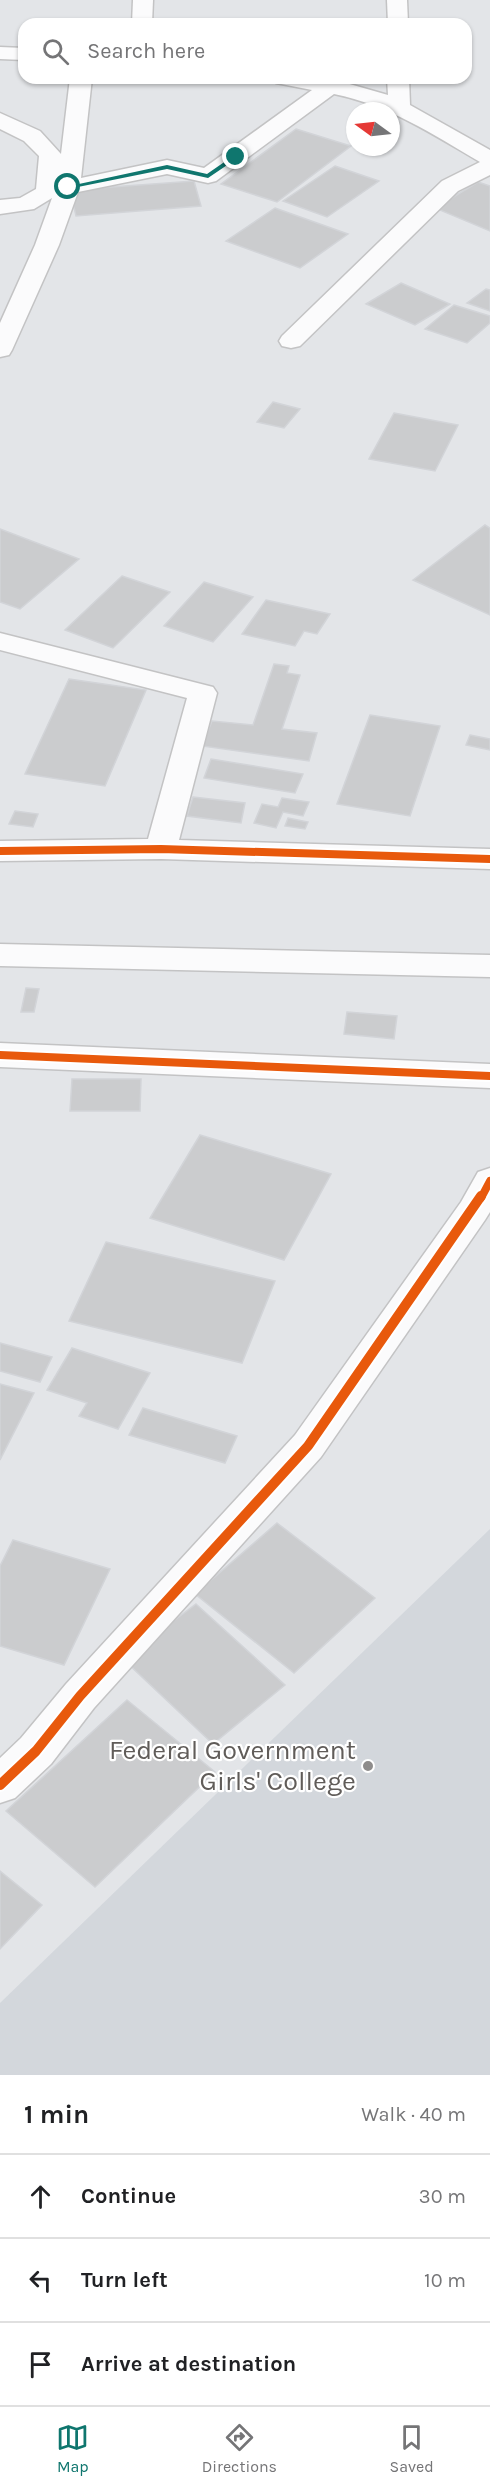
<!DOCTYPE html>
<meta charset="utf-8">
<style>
:root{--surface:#fff;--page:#f6f6f6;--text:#202124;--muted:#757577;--line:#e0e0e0;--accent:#0f766e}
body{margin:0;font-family:Karla,sans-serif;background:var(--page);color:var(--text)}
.compass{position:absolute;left:346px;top:102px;width:54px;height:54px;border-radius:50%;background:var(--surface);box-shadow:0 2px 4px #0004;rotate:285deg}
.stop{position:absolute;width:18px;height:18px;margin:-14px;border:4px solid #0f766e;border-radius:50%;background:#fff}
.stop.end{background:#0f766e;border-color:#fff;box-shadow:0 2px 6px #0008}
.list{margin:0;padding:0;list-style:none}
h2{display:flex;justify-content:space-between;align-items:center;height:78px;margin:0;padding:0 24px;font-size:26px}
h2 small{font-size:20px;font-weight:400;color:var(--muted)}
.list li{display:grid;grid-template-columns:39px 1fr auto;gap:18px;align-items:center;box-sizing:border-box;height:84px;padding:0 24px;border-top:2px solid var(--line)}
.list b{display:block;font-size:22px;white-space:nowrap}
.list em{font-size:20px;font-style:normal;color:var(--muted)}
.icon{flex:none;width:33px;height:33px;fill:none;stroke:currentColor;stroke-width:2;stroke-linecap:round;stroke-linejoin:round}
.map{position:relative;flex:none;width:490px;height:2075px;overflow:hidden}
.search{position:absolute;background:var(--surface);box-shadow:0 2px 4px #0004;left:18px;right:18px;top:18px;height:66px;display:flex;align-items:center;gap:15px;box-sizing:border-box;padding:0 21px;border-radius:18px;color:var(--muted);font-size:22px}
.sheet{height:330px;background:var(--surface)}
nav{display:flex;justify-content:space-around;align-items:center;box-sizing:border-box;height:84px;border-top:2px solid var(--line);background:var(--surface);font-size:16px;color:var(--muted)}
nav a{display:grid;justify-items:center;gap:3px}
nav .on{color:var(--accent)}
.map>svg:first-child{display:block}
.education{fill:#d3d7dc}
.building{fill:#cbccce;stroke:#d2d4d8;stroke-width:1.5}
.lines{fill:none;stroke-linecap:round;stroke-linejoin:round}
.minor-casing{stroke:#c3c3c4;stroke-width:3}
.minor{fill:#fbfbfc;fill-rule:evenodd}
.cycleway-far1-casing{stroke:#fff;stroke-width:12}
.cycleway-casing{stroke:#fff;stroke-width:14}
.cycleway-far1{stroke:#e8590c;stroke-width:8}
.cycleway{stroke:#e8590c;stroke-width:10}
.route{fill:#0f766e}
.poi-dot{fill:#8e8c8b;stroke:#fff;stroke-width:2}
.labels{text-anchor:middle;stroke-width:4.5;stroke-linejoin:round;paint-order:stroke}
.near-poi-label{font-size:27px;fill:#605c59;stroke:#fff;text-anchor:end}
</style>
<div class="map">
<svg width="490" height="2075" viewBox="0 0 490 2075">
<rect width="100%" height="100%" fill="#e3e5e8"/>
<path class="education" d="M490,1529V2075H0V2003Z"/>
<g class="building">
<path d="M296,129L351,146L277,202L221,184Z"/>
<path d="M335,166L379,181L327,217L283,201Z"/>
<path d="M194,181L201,206L76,216L70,190Z"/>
<path d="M478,182L490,186V231L435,208Z"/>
<path d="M275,208L348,234L300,268L226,241Z"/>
<path d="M401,283L450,304L415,325L366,304Z"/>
<path d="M486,289L490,290V311L467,303Z"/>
<path d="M454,305L490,316V323L467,343L425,329Z"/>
<path d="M273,402L300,409L284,428L257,422Z"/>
<path d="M394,413L458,425L435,471L369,459Z"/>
<path d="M485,525L490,528V615L413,580Z"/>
<path d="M0,529L79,559L20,609L0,602Z"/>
<path d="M122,576L170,592L113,648L65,630Z"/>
<path d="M204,582L253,597L213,642L164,626Z"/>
<path d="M266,600L330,614L317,634L304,631L295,646L242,634Z"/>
<path d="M274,664L289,666L287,673L300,675L282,729L317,733L309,761L202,746L212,721L253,725Z"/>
<path d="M69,679L146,690L105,786L25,774Z"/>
<path d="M370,715L440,726L410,816L337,804Z"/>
<path d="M470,735L490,739V750L466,745Z"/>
<path d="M211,759L303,774L295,793L204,778Z"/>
<path d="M193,797L245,803L241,823L187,816Z"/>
<path d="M282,798L309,802L303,816L283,812L276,828L254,823L262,804L278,807Z"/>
<path d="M15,811L38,814L33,827L9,824Z"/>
<path d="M288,818L308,822L305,829L285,826Z"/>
<path d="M26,988L39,989L34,1012H21Z"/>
<path d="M347,1012L397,1016L394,1039L344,1034Z"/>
<path d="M72,1079H141L140,1111H70Z"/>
<path d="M200,1135L331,1174L284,1260L150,1218Z"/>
<path d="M106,1242L275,1281L242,1363L69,1321Z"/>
<path d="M0,1343L52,1357L40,1382L0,1371Z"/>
<path d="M72,1348L150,1373L118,1429L79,1416L87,1403L47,1390Z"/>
<path d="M0,1384L34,1393L0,1460Z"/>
<path d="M143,1408L237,1436L225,1463L129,1435Z"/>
<path d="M277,1523L375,1598L294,1673L195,1594Z"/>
<path d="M13,1540L110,1569L64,1665L0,1646V1566Z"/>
<path d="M196,1604L285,1685L213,1744L123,1659Z"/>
<path d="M127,1700L215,1772L95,1887L6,1811Z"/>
<path d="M0,1871L42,1905L0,1949Z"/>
</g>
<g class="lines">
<defs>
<g id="minor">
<path d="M133,0H153L152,24H132Z"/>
<path d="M387,0H407L408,24H388Z"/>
<path d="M0,47L24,48V60L0,59Z"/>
<path d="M70,78H92L81,178L167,160L204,168L312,90L276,83L273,78L332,79L388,95L387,78H409L410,105L490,150V175L458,191L300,346L291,348L282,346L279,341L282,336L442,181L480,162C432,134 389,105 334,94L216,181L208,183L167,174L78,192L59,245L12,350L9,355L0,357V323L35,245L52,198L34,209L0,214V200L20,198L36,189L39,156L24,141L0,129V113L40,131L61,154Z"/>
<path d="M0,633L213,687L217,693L179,840L490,849V869L161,859L0,861V841L148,839L187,698L0,650Z"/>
<path d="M0,944L490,955V977L0,966Z"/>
<path d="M0,1043L490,1064V1088L0,1067Z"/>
<path d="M490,1168V1212L485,1220L321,1457L94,1708L51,1764L15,1798L0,1803V1758L21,1738L66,1684L295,1435L461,1202L478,1172Z"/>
</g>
</defs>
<use href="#minor" class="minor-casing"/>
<use href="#minor" class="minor"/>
<defs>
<g id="cycleway-far1">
<path d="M0,851L161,849L490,859"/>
<path d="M0,1055L490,1076"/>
<path d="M481,1198L490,1181"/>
</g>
<path id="cycleway" d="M0,1785L36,1751L80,1696L308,1446L481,1196"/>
</defs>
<use href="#cycleway-far1" class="cycleway-far1-casing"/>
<use href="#cycleway" class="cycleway-casing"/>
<use href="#cycleway-far1" class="cycleway-far1"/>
<use href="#cycleway" class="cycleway"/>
</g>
<path class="route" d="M233,156L239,157L208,178L167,169L68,189L65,187L167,165L207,174Z"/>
<circle class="poi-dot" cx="368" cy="1766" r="6"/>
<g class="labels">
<g class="near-poi-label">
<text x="356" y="1759">Federal Government<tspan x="356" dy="31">Girls' College</tspan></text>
</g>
</g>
</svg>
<svg class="compass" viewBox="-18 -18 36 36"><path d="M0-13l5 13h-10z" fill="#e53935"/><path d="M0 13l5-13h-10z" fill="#757577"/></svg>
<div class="stop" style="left:68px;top:187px"></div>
<div class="stop end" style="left:236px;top:157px"></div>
<div class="search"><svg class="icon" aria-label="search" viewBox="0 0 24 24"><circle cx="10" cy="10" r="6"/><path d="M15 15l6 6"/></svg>Search here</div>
</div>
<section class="sheet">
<h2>1 min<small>Walk · 40 m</small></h2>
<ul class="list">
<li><svg class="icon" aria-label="ahead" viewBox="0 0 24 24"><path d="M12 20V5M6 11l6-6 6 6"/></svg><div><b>Continue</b></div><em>30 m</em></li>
<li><svg class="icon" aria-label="left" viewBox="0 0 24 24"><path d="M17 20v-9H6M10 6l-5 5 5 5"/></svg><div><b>Turn left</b></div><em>10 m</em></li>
<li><svg class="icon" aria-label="arrive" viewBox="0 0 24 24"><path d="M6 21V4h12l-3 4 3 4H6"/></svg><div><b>Arrive at destination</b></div></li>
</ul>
</section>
<nav>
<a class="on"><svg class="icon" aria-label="map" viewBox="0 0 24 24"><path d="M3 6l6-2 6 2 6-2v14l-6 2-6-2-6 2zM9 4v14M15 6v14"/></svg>Map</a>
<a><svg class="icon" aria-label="directions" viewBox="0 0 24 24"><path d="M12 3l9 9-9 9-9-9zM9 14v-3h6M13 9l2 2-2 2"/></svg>Directions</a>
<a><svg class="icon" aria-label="saved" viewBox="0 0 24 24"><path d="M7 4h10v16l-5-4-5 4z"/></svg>Saved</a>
</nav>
